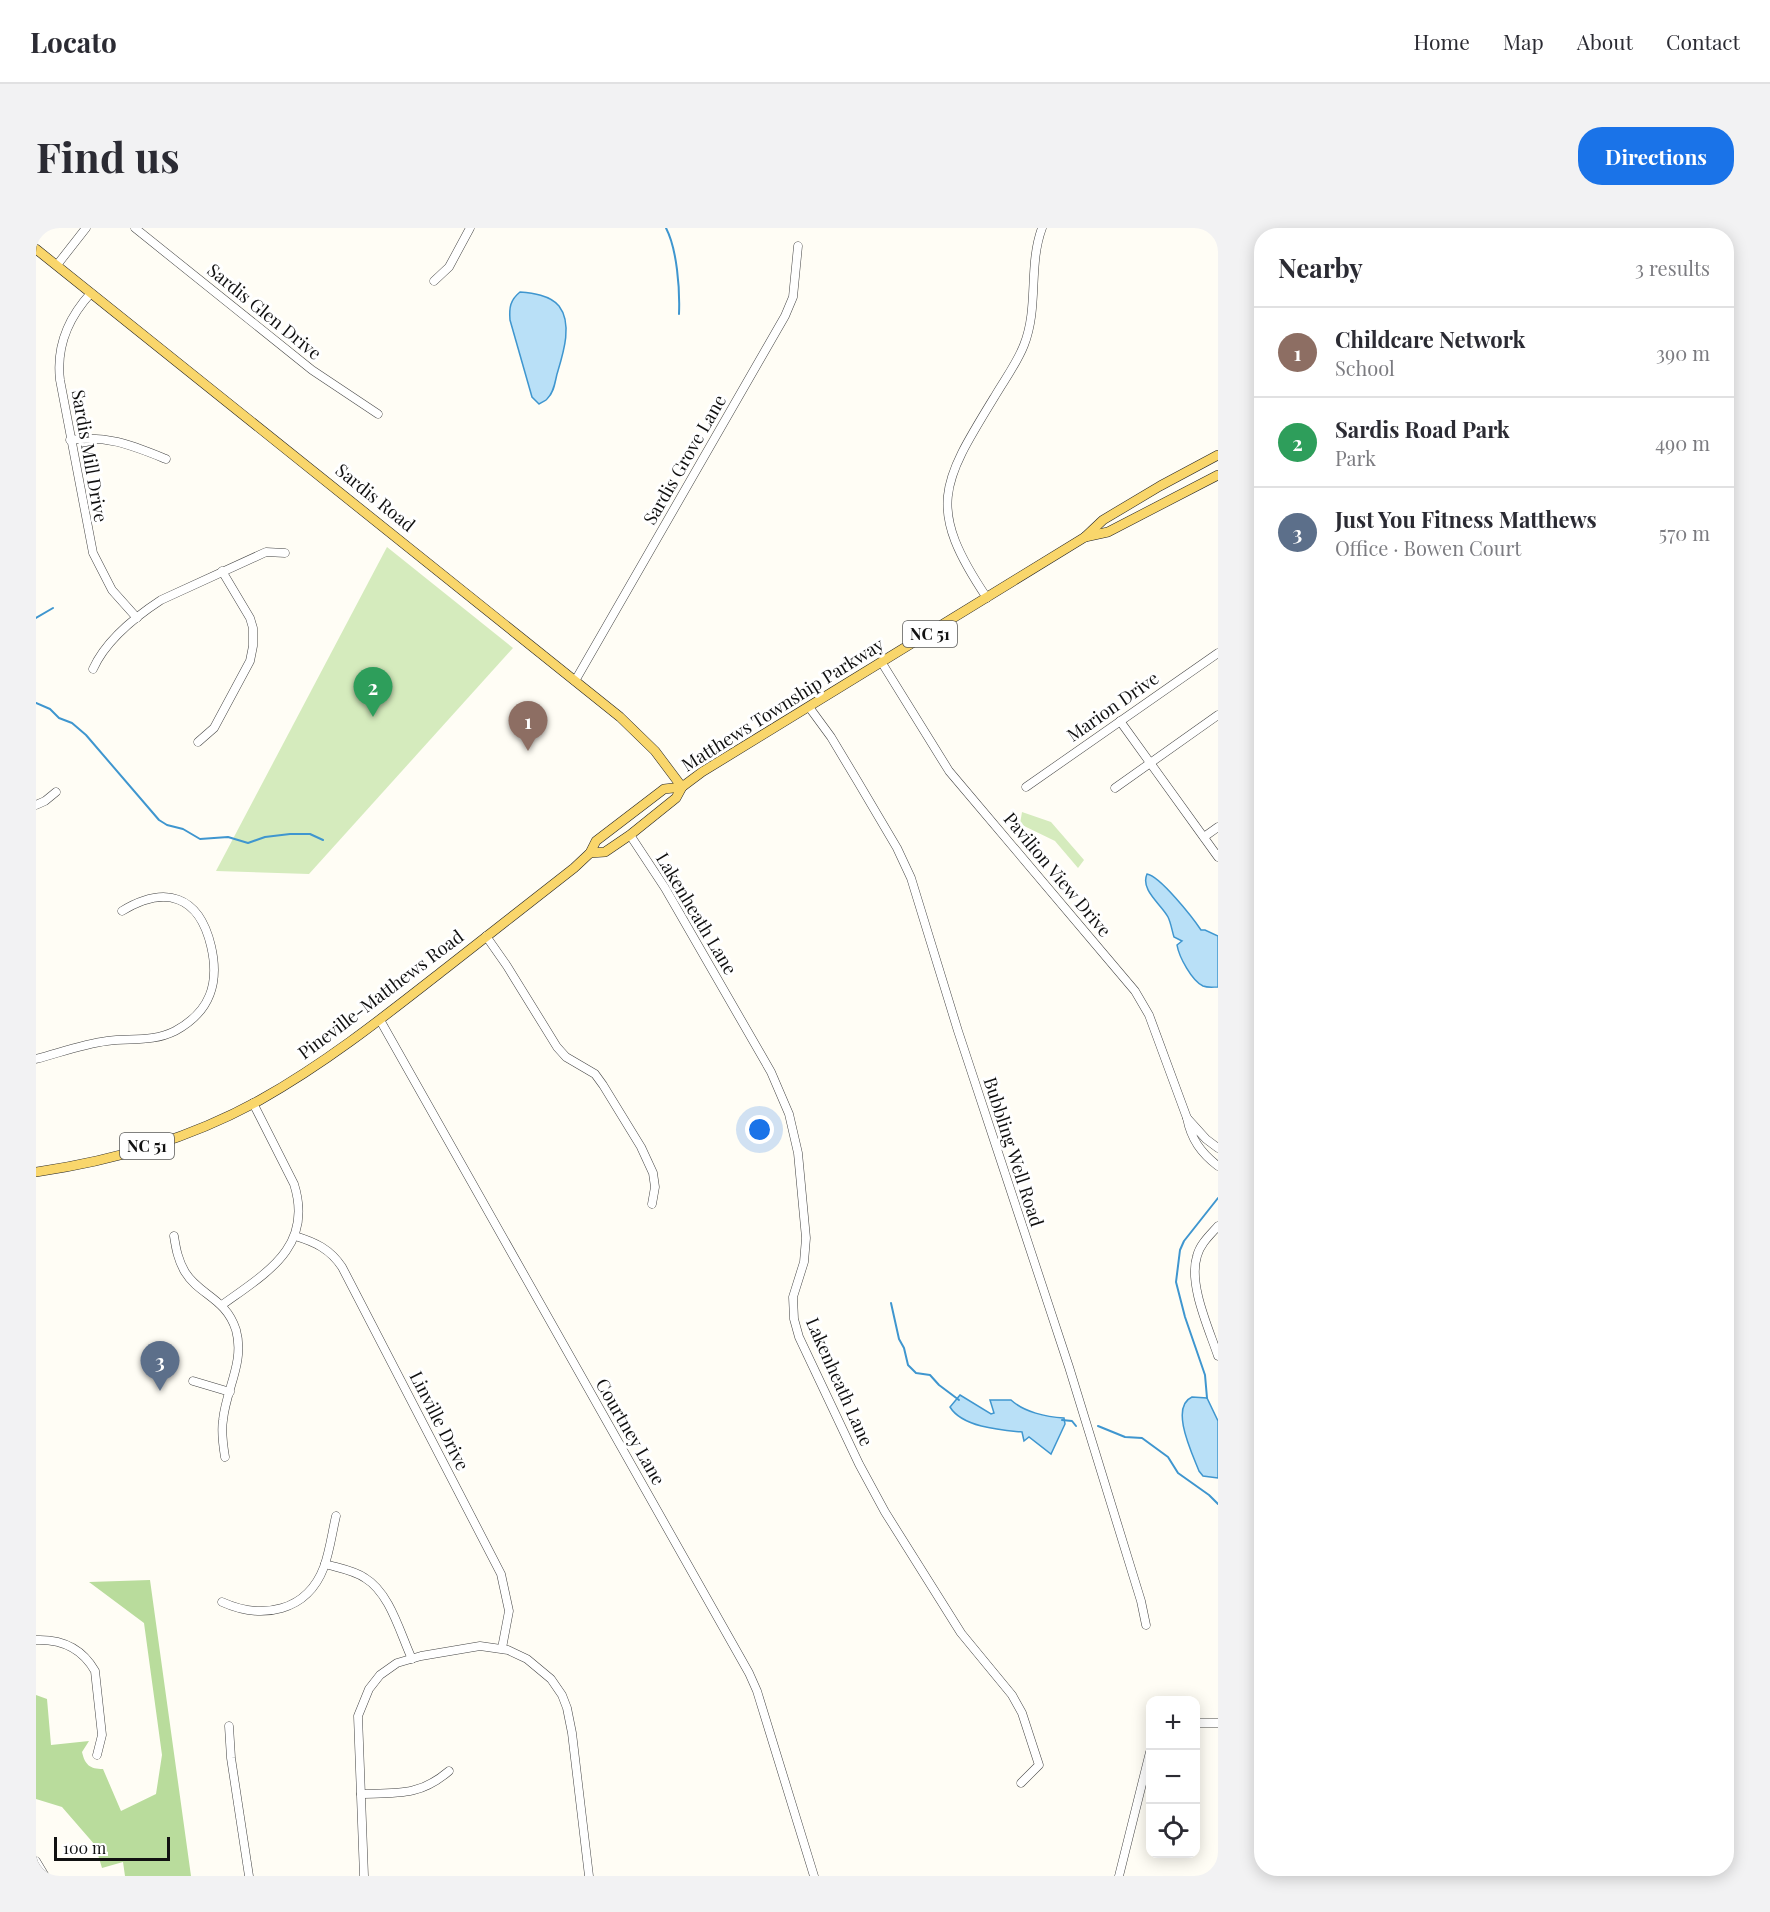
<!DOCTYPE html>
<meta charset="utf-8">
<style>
:root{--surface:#fff;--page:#f2f2f3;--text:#2b2b33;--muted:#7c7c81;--line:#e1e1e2;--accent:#1a73e8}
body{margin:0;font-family:"Playfair Display",serif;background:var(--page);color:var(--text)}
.controls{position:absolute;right:18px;bottom:18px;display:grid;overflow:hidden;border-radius:12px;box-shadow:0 3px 15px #0003}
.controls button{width:54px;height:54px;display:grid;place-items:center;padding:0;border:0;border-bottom:2px solid var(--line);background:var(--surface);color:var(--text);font:30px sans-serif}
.scale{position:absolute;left:18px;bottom:15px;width:116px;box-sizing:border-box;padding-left:6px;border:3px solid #111;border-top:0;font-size:16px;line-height:21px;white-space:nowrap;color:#111;-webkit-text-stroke:4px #fff;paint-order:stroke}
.you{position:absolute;left:724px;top:902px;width:21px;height:21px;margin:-15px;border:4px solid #fff;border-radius:50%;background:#1a73e8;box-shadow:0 0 0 9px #1a73e833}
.badge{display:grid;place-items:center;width:39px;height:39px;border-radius:50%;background:var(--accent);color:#fff;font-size:20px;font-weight:700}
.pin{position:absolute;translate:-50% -50px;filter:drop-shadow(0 2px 3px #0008)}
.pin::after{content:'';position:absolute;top:32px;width:21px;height:18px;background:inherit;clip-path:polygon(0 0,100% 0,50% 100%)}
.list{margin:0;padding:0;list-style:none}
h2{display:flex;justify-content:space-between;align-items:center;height:78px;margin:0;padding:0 24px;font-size:26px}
h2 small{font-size:20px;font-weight:400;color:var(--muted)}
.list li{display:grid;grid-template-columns:39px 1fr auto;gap:18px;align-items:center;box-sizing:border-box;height:90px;padding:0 24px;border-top:2px solid var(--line)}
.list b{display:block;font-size:22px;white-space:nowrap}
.list p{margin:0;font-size:20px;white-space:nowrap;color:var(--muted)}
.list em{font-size:20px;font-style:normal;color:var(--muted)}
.icon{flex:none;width:33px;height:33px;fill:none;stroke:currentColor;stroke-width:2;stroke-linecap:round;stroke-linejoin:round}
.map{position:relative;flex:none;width:1182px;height:1648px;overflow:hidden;border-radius:24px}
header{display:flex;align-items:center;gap:36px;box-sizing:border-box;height:84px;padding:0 30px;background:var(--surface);border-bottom:2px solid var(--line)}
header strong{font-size:28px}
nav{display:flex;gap:33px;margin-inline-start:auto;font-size:21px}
.intro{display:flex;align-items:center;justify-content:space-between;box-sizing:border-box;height:144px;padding:0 36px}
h1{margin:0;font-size:42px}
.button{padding:15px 27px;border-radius:24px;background:var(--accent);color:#fff;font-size:21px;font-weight:700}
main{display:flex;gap:36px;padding:0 36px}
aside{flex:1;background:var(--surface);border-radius:24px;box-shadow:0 3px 15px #0003}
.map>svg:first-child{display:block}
.green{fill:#d5ebbd}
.forest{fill:#b9dc9c}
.water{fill:#b9e0f7;stroke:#3f96cf;stroke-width:1.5}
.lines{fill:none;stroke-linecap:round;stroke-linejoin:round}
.stream{stroke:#3f96cf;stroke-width:2}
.minor-casing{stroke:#444;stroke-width:9}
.major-casing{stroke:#222;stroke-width:10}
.minor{stroke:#fff;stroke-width:8}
.major{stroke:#f9d66b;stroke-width:9}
.labels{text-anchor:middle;stroke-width:6;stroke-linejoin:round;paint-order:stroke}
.shield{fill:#fff;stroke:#585858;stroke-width:1.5}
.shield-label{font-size:16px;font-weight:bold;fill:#111}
.street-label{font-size:18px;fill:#111;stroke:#fff}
</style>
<header>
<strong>Locato</strong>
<nav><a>Home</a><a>Map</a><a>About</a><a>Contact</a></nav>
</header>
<div class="intro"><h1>Find us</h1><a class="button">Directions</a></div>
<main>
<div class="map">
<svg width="1182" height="1648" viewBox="0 0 1182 1648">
<rect width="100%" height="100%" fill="#fffdf5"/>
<g class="green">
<path d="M351,319L477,420L273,646L180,643Z"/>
<path d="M986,584L1015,594L1048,632L1042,640L1019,613L984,596Z"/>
</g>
<path class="forest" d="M114,1352L155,1648H89L87,1634L66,1640L59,1617L26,1579L0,1571V1467L11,1471L15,1517L53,1513L46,1524C49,1537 54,1541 67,1541L85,1583L120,1566L126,1527L108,1395L53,1354Z"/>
<g class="water">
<path d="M484,64C496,65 514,67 523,78C537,96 527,126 521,146C519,154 518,165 511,171C511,172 504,175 503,176L496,169L474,92C473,80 474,72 484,64Z"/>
<path d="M1111,646C1124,648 1157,690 1165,702H1169L1182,708V759C1177,759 1172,760 1167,758C1156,753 1143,729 1141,717L1146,713L1138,709C1136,703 1135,695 1132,689C1125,676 1104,662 1111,646Z"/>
<path d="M924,1167L955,1186L958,1185L954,1172H975C988,1184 1010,1189 1028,1190L1029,1196L1015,1226L993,1209L988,1213L986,1204C964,1202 926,1199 914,1179Z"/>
<path d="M1156,1169L1171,1170L1182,1193V1250L1167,1248L1163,1243C1157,1227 1133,1179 1156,1169Z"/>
</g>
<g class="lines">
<g class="stream">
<path d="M630,0C641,21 644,61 643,86"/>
<path d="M0,390L17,380"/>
<path d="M0,475L14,481L23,490L36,495L50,507L123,592L131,597L147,601L164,611L192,609L212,615L229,609L254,606H274L287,612"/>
<path d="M855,1075L863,1111L868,1120L872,1137L880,1145L894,1147L903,1157L923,1172"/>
<path d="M1171,1170L1169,1147L1149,1089L1140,1054L1144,1022L1148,1013L1182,970"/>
<path d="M1026,1192L1036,1193L1040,1198"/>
<path d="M1062,1198L1089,1209L1106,1210L1132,1229L1142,1245L1173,1267L1182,1276"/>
</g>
<defs>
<g id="minor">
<path d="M99,0L276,142L342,186"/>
<path d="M21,37L50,0"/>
<path d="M398,53L413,39L434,0"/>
<path d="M55,65C32,90 20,118 24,152L57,325L76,362L101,390"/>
<path d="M34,212C72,207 95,217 130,231"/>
<path d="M951,370C890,279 905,256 959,168C969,151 981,135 988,117C1003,79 992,38 1006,0"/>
<path d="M846,435L913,543L1099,763L1113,787L1151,890"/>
<path d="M57,441C70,412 99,389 125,372L230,324L249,325"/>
<path d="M539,453L749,88L757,69L762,18"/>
<path d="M773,479L795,509L822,554L861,620L875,650L922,803L1033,1139L1105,1373L1110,1397"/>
<path d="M1084,493L1182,629"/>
<path d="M162,514L178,500L214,433L217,418V400L214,390L186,343"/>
<path d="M990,559L1182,425"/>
<path d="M1079,560L1182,487"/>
<path d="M0,577L9,573L20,564"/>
<path d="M594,607L629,660L735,844L753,886L762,925L770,1010L768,1034L757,1069L758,1091L763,1109L823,1236L849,1284L925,1405L976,1467L986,1485L1003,1537L985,1555"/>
<path d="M1168,609L1182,599"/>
<path d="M450,708L471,738L521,819L530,829L559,846L567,857L605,919L617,945L619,959L616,976"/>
<path d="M344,792L713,1445L721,1463L778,1648"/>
<path d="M0,831C23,825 47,816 71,813C95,810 117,814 139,803C174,784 184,756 175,718C163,667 129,657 86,683"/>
<path d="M1182,920L1170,911L1151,890C1155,911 1165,925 1182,938"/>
<path d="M1182,998C1174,1007 1164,1016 1161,1028C1152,1056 1173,1101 1182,1128"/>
<path d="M138,1008C140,1021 142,1032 149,1044C163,1067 190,1070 200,1102C209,1134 190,1161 187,1192C185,1204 187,1217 189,1229"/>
<path d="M259,1008C279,1014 294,1021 306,1039L465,1346L473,1383L466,1420"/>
<path d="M186,1077C230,1045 278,1019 258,956L217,875"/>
<path d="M157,1153L194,1164"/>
<path d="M289,1336C302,1340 317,1342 329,1350C354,1365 364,1405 376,1431"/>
<path d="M186,1374C226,1392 271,1384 288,1339C294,1322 296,1305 300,1288"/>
<path d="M0,1412C25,1411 46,1420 59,1443L66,1507L61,1527"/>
<path d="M1160,1495H1182"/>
<path d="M193,1498L195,1530L213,1648"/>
<path d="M325,1566C362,1565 384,1568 413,1543"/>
<path d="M0,1633L9,1648"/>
<path d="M328,1648L322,1488L333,1461L344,1447L361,1435L385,1428L444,1418L472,1422L491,1431L515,1451L526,1467L531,1480L536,1505L553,1648"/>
<path d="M1083,1648L1114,1524"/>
</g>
<g id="major">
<path d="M0,21L584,489L619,523L646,559"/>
<path d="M1049,309L1072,304L1182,247"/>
<path d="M554,625L569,624L594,607L640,570L646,559L666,544L1049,309L1067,292L1124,258L1182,227"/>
<path d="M0,944C77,933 155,910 224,872C290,835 349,788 409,741C452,707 495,674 538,640L554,625L560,613L628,561L646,559"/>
</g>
</defs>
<use href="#minor" class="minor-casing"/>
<use href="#major" class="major-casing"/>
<use href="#minor" class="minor"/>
<use href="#major" class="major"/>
</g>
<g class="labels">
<g class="shield">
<rect x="867" y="393" width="54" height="26" rx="4.5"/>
<rect x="84" y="905" width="54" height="26" rx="4.5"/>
</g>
<g class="shield-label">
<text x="894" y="412">NC 51</text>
<text x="111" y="924">NC 51</text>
</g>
<g class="street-label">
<text transform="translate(228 84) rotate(39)" y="6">Sardis Glen Drive</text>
<text transform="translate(53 228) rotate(80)" y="6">Sardis Mill Drive</text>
<text transform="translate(649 232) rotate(-60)" y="6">Sardis Grove Lane</text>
<text transform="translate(339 270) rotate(39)" y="6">Sardis Road</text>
<text transform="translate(747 477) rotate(-32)" y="6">Matthews Township Parkway</text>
<text transform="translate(1077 479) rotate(-35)" y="6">Marion Drive</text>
<text transform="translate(1021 647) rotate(50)" y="6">Pavilion View Drive</text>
<text transform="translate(660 686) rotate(59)" y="6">Lakenheath Lane</text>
<text transform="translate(345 767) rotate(-37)" y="6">Pineville-Matthews Road</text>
<text transform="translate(977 924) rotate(72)" y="6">Bubbling Well Road</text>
<text transform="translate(803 1154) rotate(66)" y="6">Lakenheath Lane</text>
<text transform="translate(403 1193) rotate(63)" y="6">Linville Drive</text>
<text transform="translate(594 1204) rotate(60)" y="6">Courtney Lane</text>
</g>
</g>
</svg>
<div class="controls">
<button>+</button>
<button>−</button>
<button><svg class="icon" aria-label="locate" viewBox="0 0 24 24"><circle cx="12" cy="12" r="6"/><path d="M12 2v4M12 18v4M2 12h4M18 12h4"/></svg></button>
</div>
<div class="scale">100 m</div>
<div class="you"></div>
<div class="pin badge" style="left:492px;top:523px;background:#8d6e63">1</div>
<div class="pin badge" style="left:337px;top:489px;background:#2e9e5b">2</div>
<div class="pin badge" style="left:124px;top:1163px;background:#5c6f8a">3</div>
</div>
<aside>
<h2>Nearby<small>3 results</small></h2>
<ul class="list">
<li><span class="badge" style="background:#8d6e63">1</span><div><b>Childcare Network</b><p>School</p></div><em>390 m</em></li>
<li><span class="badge" style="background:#2e9e5b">2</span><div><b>Sardis Road Park</b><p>Park</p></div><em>490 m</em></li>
<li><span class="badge" style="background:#5c6f8a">3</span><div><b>Just You Fitness Matthews</b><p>Office · Bowen Court</p></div><em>570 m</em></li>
</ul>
</aside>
</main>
